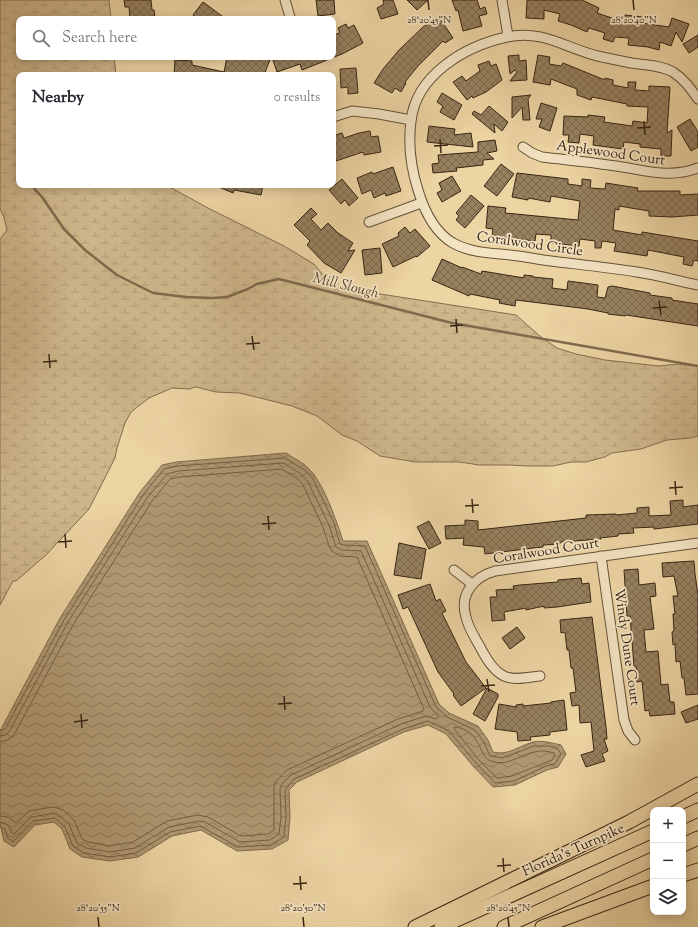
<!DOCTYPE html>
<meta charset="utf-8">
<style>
:root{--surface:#fff;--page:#f7f7f7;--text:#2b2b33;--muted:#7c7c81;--line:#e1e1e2}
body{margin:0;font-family:"Sorts Mill Goudy",serif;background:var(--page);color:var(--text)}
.controls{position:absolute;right:12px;bottom:12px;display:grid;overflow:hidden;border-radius:8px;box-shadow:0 2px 10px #0003}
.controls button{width:36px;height:36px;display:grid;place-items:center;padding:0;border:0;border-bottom:1px solid var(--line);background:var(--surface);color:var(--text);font:20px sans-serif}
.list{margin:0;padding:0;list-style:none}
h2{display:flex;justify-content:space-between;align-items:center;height:52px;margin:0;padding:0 16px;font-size:17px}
h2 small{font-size:13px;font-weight:400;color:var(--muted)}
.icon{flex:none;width:22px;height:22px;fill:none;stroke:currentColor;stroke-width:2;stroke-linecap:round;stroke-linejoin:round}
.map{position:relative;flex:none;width:698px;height:927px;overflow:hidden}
.search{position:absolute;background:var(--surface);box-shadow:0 2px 10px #0003;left:16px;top:16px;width:320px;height:44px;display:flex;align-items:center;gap:10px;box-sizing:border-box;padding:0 14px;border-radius:8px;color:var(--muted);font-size:15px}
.panel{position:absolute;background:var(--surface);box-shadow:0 2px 10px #0003;left:16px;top:72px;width:320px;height:116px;border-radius:8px}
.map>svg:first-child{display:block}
.wetland{fill:url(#wetland-marsh);stroke:#826e4f}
.water{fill:url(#water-waves);stroke:#7f6a4c}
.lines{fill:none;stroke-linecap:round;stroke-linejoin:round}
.shore{stroke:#735e42;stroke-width:1}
.stream{stroke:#7f6a4c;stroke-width:2.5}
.building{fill:url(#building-cross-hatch);stroke:#372513}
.minor-casing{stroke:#645137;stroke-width:11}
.highway-casing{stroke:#372513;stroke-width:15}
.minor{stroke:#f3e3c3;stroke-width:9}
.highway{stroke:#edd4a3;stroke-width:13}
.ticks{fill:none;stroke:#372513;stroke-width:1.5}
.labels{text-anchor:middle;stroke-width:3.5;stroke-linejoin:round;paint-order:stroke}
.street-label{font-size:14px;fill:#372513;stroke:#f3e3c3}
.water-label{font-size:15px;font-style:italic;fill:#5b4830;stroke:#f3e3c3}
.ticks-label{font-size:10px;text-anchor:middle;fill:#372513;stroke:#f3e3c3;stroke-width:3.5;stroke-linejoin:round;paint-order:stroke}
</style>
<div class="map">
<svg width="698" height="927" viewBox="0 0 698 927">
<defs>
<pattern id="wetland-marsh" width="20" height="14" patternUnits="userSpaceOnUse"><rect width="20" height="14" fill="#ceb68b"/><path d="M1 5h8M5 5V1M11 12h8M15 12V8" fill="none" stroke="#b29c77"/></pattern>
<pattern id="water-waves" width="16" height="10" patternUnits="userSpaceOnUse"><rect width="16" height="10" fill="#af9872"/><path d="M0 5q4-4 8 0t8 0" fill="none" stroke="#8f7c5c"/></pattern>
<pattern id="building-cross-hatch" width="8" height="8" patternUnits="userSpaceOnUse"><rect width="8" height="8" fill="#96805e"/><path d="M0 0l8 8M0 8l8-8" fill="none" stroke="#7b694c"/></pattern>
</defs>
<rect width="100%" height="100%" fill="#edd4a3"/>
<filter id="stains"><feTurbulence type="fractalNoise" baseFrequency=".005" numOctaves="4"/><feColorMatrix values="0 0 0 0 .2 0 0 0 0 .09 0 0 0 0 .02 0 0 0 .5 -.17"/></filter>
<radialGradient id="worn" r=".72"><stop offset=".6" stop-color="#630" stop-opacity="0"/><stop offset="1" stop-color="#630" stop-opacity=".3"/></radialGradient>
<path class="wetland" d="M0,0H109L111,19H19V57H114L116,75H19V185H166L208,208L284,246L314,264L328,281L348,289L516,315L541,337L557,348L576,354L605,360L659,366L678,364L698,366V436L691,438L667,440L641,449L612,453L605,457L586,462H571L553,466H527L509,465H479L460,462H415L380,456L357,441L342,435L317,416L292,406L240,393L216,392L196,387L189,389L172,388L149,398L131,412L125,423L117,448L115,458L89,509L46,555L16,581H13L0,605V239L7,230L4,217L0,209Z"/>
<path class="water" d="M286,453C293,458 303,462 309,469C323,482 337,522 343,541H367L439,704L449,713L478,726L488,740L493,752C509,756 518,746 533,742C542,740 552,743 561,745L566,754L558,767L547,770L515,785L493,787L473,766L446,734L428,725L404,732L297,782L289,790L290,817L288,840L272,849L237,851L201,830L172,836L138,857L110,861L82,857L70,849L62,829L54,822L35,825L14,847L4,841L0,824V731L60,618L140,492L162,465L176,462Z"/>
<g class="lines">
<g class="shore">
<path d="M455,727C482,730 478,757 491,761C513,769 528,744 554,753L555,755L552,760L512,776L497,778L479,760L455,730Z"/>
<path d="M0,731L5,729L64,620L143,495L164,469L177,466L285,458L306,471L313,479L334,523L340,544L343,545L365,546L436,707L447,717L475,730L484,742L489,754L492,756L502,758L534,746H549L558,749L561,754L555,764L546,766L514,781L495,783L476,763L449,731L428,721L403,729L294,779L285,790L286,817L284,837L271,845L238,847L200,826L170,832L136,853L110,857L84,853L73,846L65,827L55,818L33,821L13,842L8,838L5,829L0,827"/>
<path d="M0,736L6,735L9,732L68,622L147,498L167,474L178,471L284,463L302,475L308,482L329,525L336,547L342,550L361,551L430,707L439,717L436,719L426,716L401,724L291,775L282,784L280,789L281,817L279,834L270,840L240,842L205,822L200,821L169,827L135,848L110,852L86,848L77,843L69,824L56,813L31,817L14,834L12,833L8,825L0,822"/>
<path d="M0,742L8,740L14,735L73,625L152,501L170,479L179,477L282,469L298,479L303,485L323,527L329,546L332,551L340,556L357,557L424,709L423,711L398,719L287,770L277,780L274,786V830L268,834L241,836L208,817L198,815L167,821L133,842L110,846L88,842L82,839L74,820L63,810L58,808L52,807L29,811L16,823L8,817L0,816"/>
</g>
<g class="stream">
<path d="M18,170L19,172"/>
<path d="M31,185L42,197L64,229L85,250L117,275L153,293L186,297L212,298L227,297L248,289L257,284L279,279L452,323L698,366"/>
</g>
</g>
<g class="building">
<path d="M124,0H151L152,10H154L155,19H130L129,7H125Z"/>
<path d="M316,0H334L335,14L318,16Z"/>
<path d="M383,0H393L398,14L381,19L377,8L384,4Z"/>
<path d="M407,0H428L417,10Z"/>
<path d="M452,0H477L480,9L485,7L487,14L479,16L482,26L463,31L458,10L456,11Z"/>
<path d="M527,0H582L599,8L597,13L624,22L625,15L642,17V23L669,27L672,18L689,24L682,42L676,32L671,46L660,42L659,50L648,47L628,45L629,38L615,37L613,42L603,39L605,33L589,28L587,32L571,25L558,21L560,14L544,10V19L526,18Z"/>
<path d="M203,2L226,19H198L193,15Z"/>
<path d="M439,17L453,38L445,43L443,41L418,66L405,82L406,83L401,92L395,88L392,93L374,83L383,69L399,50L423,27Z"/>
<path d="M346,24L348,28L354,25L363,43L342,54L302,70L300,64L277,72L272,57H333V35L340,33L338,28Z"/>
<path d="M698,35V47L689,53L683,44Z"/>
<path d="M519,55V61L526,60L527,80L510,81L517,72L515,70L510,74L508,56Z"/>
<path d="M538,55L550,57L549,64L561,66L563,63L605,80V78L613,80V85L628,88V82H636L635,90L649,91V86L670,87L667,133L672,130L671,156H661V149L640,147V144L624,142L623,149L593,145L594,136L580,134L579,143L568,142L569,135H563L564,116L588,117V115L605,117L604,122L632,126L633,121L647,123L648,107L627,106V104L592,97L591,100L577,95V89L551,79L550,85L533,82Z"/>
<path d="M227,57H271L264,75H174L175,60L192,61V65L224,72Z"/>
<path d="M489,61L491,66L496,64L502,80L486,92L473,98L472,96L467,100L453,82L462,76L466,81L480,71L478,65Z"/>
<path d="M356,68L358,93L348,94V87L341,88L340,69Z"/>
<path d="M442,93L462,105L454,120L440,112L443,106L437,102Z"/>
<path d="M531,95L528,99L530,120H523L522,107L512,118V97Z"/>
<path d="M541,103L557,108L550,131L539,127L542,119H536Z"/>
<path d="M489,106L508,122L502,131L494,124L495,133L472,114L474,111L481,115Z"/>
<path d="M690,119L698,132V147L691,151L677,127Z"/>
<path d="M429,126L455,129L454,135L471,133L473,147L427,142Z"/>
<path d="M370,131L371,137L378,136L381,152L364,155L363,152L333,162V136L342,133L344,138L359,133Z"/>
<path d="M495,140L497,151L487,153L494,159L483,160V165L456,168L457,171L433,173L432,164L439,163L438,155L478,152V142Z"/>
<path d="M501,164L514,174L497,196L484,186Z"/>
<path d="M393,167L401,191L386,196L385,193L374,198L371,190L362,194L357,178L372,172L373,174Z"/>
<path d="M517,173L568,179V184L582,186V179L591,180L590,188L605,189L606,183L638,188L637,191H680V195L698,194V215L672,217L649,216V211L619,206V210L615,209L613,230L642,235V232L698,241V261L694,260L692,266L683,264L684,257L648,250L647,256L614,251L616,243L602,241L601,248H595V241L580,239L579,246L551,243V235L536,234L535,241L492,236L493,229L486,228L488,206L506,208L505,213L578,220L580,201L551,196L550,202L528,198V200L512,197Z"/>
<path d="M452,176L461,191L442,202L437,193L442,190L439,183Z"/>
<path d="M342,179L358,198L349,206L345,200L341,204L329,190Z"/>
<path d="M214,185H263L261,195L234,190L233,193Z"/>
<path d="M471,195L484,206L465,228L456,220L459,216L456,213Z"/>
<path d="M311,208L317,214L311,219L321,230L328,223L338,233L353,243L348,251L355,250L341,273L324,263L307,245L310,241L294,225Z"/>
<path d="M405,227L410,233L415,229L430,246L417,257L416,256L393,267L382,244L399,236L398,233Z"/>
<path d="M380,248L382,273L365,275L362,250Z"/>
<path d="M442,259L462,268V267L481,274L482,271L524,278V275L533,276V277L553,279L552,288L567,290L568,281L598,285L597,297L605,298L608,287L612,286L650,293V295L672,298V300L698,304V326L626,315L625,316L608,314V313L588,309L516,300L515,306L499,303L500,300L470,294L469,296L432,280Z"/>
<path d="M683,500V507L698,505V524L654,529V527L633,528L634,533L618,534V536L600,538L601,539L560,542V544L543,545V547L533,548L485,554L484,547L463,545L464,538L446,539L445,526L465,525V520L478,521V530L586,518V515L616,514V515L637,513V508L649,507V516L671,515L670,501Z"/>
<path d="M429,521L441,543L429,549L417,527Z"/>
<path d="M399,543L426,549L421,579L394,575Z"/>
<path d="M694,561L695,574L698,595V694L686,695L684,678H682L680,661L676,662L675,644L673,645L672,632L674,631L673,614H675L673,596H678L674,576L663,577L662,563Z"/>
<path d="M638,569L639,585L655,583L656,596L650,597L654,629L644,630L646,652L658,651L661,685L668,684L670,702H674L675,714L650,716L649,710L645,711L642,681L637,682L636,666H634L630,616H627L624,570Z"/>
<path d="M581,578L582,584L589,583L591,602L557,607L544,608V606L526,610V608L504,612L505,620L492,621L490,597H497L496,590L514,589L513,586L520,585L558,582V580Z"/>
<path d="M430,584L436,601L440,599L446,611L442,613L466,662L486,688L461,706L453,695L454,694L438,672L408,607L403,609L398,595Z"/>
<path d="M592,617L606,727L607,739H604L608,751L602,754L605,761L586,767L581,755L594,751L591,722L580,723L579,705L572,706L570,693L576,692L573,668H571L569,650H567L565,632L561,633L560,620Z"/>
<path d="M517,627L525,638L510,649L502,638Z"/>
<path d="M487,688L498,694V697L485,721L473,714Z"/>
<path d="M564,700L567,730L550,732V735L530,737L531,740L518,741L517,732L495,729L499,704L516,707V705L523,704V706L551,703V702Z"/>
<path d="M698,705V719L686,723L681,712Z"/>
</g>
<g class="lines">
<defs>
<g id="minor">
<path d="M285,0L290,17"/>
<path d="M502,0L508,36"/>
<path d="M698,99C691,89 684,79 673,72C661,65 645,65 631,63C621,61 612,59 602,57C568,50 544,29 507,37C465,46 416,75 411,121C408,144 411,168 418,190C424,210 434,232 453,243C471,253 491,253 510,255C521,256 532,258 543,260C574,264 606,267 637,272C658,275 678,281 698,285"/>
<path d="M333,117L352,111L379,114L411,120"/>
<path d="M523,147L532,153L542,157C567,160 591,162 616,166C645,170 669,179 698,168"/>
<path d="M369,222L421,203"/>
<path d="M601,556L624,720L628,731L635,740"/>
<path d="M454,570L472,584"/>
<path d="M540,676C529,677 515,681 504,676C492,670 485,656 479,645C474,636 468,627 466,617C459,594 474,577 495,571L698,543"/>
</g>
<g id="highway">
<path d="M683,817L698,810"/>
<path d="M683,845L698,838"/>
<path d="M683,875L698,870"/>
<path d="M415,927L629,822L698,784"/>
<path d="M441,927L653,831"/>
<path d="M504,927L653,859"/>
<path d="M542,927L653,886"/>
</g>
</defs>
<use href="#minor" class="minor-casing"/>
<use href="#highway" class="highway-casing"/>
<use href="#minor" class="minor"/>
<use href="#highway" class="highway"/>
</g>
<path class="ticks" d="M428,0L429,10M633,0L634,10M644,121L645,135M637,128L651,127M440,139L441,153M434,146L448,145M659,301L661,315M653,308L667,307M456,319L457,333M450,326L463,325M252,336L254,350M246,344L260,343M49,354L50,368M43,362L57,361M675,481L676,495M669,488L683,487M472,499L473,513M465,506L479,505M268,516L269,530M262,524L276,523M65,534L66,548M58,542L72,541M487,679L489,692M481,686L495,685M284,696L285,710M278,704L292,703M81,714L82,728M74,722L88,720M503,858L504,872M497,866L511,865M300,876L301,890M293,884L307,883M98,917L99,927M303,917L304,927M508,917L509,927"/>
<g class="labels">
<g class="street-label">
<text transform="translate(611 152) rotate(8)" y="5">Applewood Court</text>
<text transform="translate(530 243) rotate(8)" y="5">Coralwood Circle</text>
<text transform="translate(546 550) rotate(-9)" y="5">Coralwood Court</text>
<text transform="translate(628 647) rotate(82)" y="5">Windy Dune Court</text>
<text transform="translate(573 849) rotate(-24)" y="5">Florida's Turnpike</text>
</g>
<g class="water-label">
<text transform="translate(346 285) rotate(14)" y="5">Mill Slough</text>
</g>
</g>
<g class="ticks-label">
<text x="429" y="23">28°20'45"N</text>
<text x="634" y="23">28°20'40"N</text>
<text x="98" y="911">28°20'55"N</text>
<text x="303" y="911">28°20'50"N</text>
<text x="508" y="911">28°20'45"N</text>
</g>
<rect width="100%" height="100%" filter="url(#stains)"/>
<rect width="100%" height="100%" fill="url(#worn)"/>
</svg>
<div class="controls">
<button>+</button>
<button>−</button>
<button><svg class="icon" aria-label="layers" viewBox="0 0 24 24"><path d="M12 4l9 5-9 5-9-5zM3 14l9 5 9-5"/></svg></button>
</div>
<div class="search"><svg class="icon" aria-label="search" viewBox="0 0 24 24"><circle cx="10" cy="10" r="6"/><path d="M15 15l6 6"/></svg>Search here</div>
<section class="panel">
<h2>Nearby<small>0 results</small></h2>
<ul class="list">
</ul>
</section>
</div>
